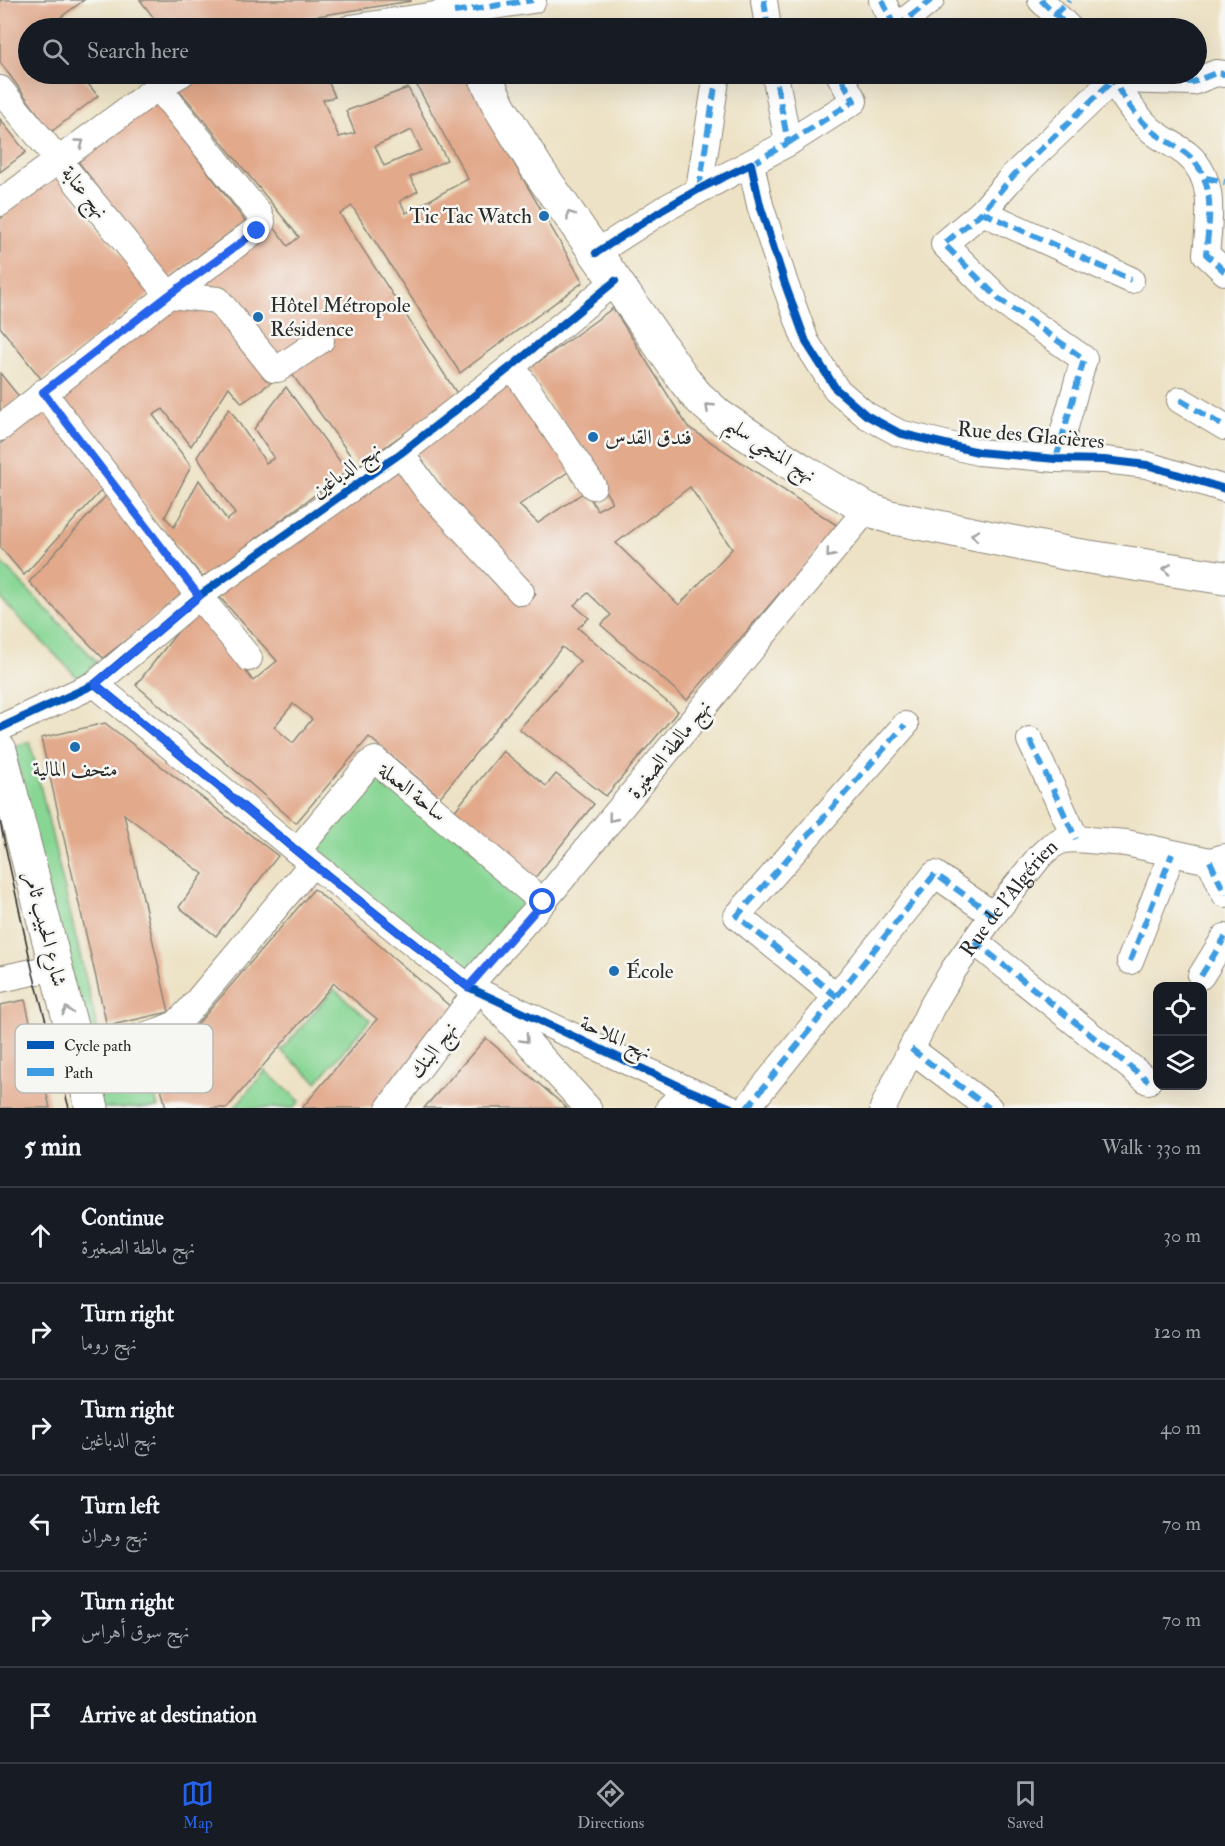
<!DOCTYPE html>
<meta charset="utf-8">
<style>
:root{--surface:#171b24;--page:#242831;--text:#f1f3f6;--muted:#9ea1a6;--line:#363941;--accent:#2563eb}
body{margin:0;font-family:"IM FELL Double Pica",Amiri,serif;background:var(--page);color:var(--text)}
.controls{position:absolute;right:18px;bottom:18px;display:grid;overflow:hidden;border-radius:12px;box-shadow:0 6px 24px #0002}
.controls button{width:54px;height:54px;display:grid;place-items:center;padding:0;border:0;border-bottom:2px solid var(--line);background:var(--surface);color:var(--text);font:30px sans-serif}
.stop{position:absolute;width:18px;height:18px;margin:-14px;border:4px solid #2563eb;border-radius:50%;background:#fff}
.stop.end{background:#2563eb;border-color:#fff;box-shadow:0 2px 6px #0008}
.list{margin:0;padding:0;list-style:none}
h2{display:flex;justify-content:space-between;align-items:center;height:78px;margin:0;padding:0 24px;font-size:26px}
h2 small{font-size:20px;font-weight:400;color:var(--muted)}
.list li{display:grid;grid-template-columns:39px 1fr auto;gap:18px;align-items:center;box-sizing:border-box;height:96px;padding:0 24px;border-top:2px solid var(--line)}
.list b{display:block;font-size:22px;white-space:nowrap}
.list p{margin:0;font-size:20px;white-space:nowrap;color:var(--muted)}
.list em{font-size:20px;font-style:normal;color:var(--muted)}
.icon{flex:none;width:33px;height:33px;fill:none;stroke:currentColor;stroke-width:2;stroke-linecap:round;stroke-linejoin:round}
.map{position:relative;flex:none;width:1225px;height:1108px;overflow:hidden}
.search{position:absolute;background:var(--surface);box-shadow:0 6px 24px #0002;left:18px;right:18px;top:18px;height:66px;display:flex;align-items:center;gap:15px;box-sizing:border-box;padding:0 21px;border-radius:33px;color:var(--muted);font-size:22px}
.sheet{height:654px;background:var(--surface)}
nav{display:flex;justify-content:space-around;align-items:center;box-sizing:border-box;height:84px;border-top:2px solid var(--line);background:var(--surface);font-size:16px;color:var(--muted)}
nav a{display:grid;justify-items:center;gap:3px}
nav .on{color:var(--accent)}
.map>svg:first-child{display:block}
.green{fill:#88d694;stroke:#5a8060;stroke-width:1.5}
.building{fill:#e2a98b;fill-rule:evenodd}
.lines{fill:none;stroke-linecap:round;stroke-linejoin:round}
.minor-casing{stroke:#8c8678;stroke-width:28}
.major-casing{stroke:#8c8678;stroke-width:35}
.minor{stroke:#fff;stroke-width:26}
.major{stroke:#fff;stroke-width:33}
.tram{stroke:#2b2b2b;stroke-width:1.5}
.quiet{stroke:#3d9ce1;stroke-width:6;stroke-dasharray:12 6;stroke-linecap:butt}
.cycleway-casing{stroke:#f6f6f2;stroke-width:11}
.cycleway{stroke:#0057b8;stroke-width:8}
.oneway{stroke:#a0a0a0}
.route{stroke:#2563eb;stroke-width:8}
.poi-dot{fill:#1f6fb2;stroke:#f6f6f2;stroke-width:2}
.labels{text-anchor:middle;stroke-width:5;stroke-linejoin:round;paint-order:stroke}
.street-label{font-size:21px;fill:#2b2b2b;stroke:#f6f6f2}
.poi-label{font-size:21px;fill:#2b2b2b;stroke:#f6f6f2;text-anchor:start}
.key{fill:#f6f6f2;stroke:#b9b9b6;stroke-width:1.5}
.key-label{font-size:16px;fill:#2b2b2b}
</style>
<div class="map">
<svg width="1225" height="1108" viewBox="0 0 1225 1108">
<rect width="100%" height="100%" fill="#f6f6f2"/>
<filter id="ink" filterUnits="userSpaceOnUse"><feTurbulence type="fractalNoise" baseFrequency=".0167" numOctaves="2"/><feDisplacementMap in="SourceGraphic" scale="12" xChannelSelector="R" yChannelSelector="G"/><feConvolveMatrix kernelMatrix="1 2 1 2 8 2 1 2 1" color-interpolation-filters="sRGB"/></filter>
<filter id="wash" filterUnits="userSpaceOnUse"><feTurbulence type="fractalNoise" baseFrequency=".008" numOctaves="4" result="noise"/><feDisplacementMap in="SourceGraphic" scale="24" xChannelSelector="R" yChannelSelector="G"/><feGaussianBlur stdDeviation="1.35" result="paint"/><feColorMatrix in="noise" values="0 0 0 0 0 0 0 0 0 0 0 0 0 0 0 0 0 1.4 0 .05"/><feComposite in="paint" operator="in"/></filter>
<g filter="url(#wash)">
<rect width="100%" height="100%" fill="#ede2c5"/>
<g class="green">
<path d="M0,561L97,662L79,679L0,599Z"/>
<path d="M30,742L97,1027L81,1031L13,746Z"/>
<path d="M376,768L535,901L465,984L306,851Z"/>
<path d="M334,989L370,1020L317,1082L281,1051Z"/>
<path d="M144,1055L158,1108H97L87,1070Z"/>
<path d="M265,1071L300,1101L294,1108H234Z"/>
</g>
<g id="blocks">
<g class="building">
<path d="M0,0H84L46,28H28V74H80L98,96L51,132L0,62Z"/>
<path d="M140,0H411V1L243,28H148L157,22Z"/>
<path d="M193,74H325L335,97L323,100L339,137L355,133L346,111L408,88L447,160L410,177L418,191L400,201L406,213L468,179L415,82L412,74H470L505,148L583,282L460,373L352,206L340,214L458,395L358,466L289,370L242,403L229,387L191,446L163,409L153,415L191,466L165,517L174,527L199,480L227,520L235,514L197,457L229,408L266,463L274,458L254,429L286,387L347,471L203,578L59,396L168,308L274,227L288,246L299,237L176,86ZM412,130L421,150L384,166L375,146Z"/>
<path d="M154,101L245,221L168,279L77,160Z"/>
<path d="M0,119L26,152L0,172Z"/>
<path d="M55,174L151,293L42,380L0,327V219Z"/>
<path d="M613,308L688,427L838,526L687,700L601,625L611,615L588,593L574,605L589,618L578,628L678,711L606,796L519,729L580,661L562,647L440,797L369,737L296,823L136,685L198,606L253,681L277,661L215,592L401,456L441,514L528,604L536,594L453,504L415,450L517,376L574,468L519,505L538,523L586,491L597,510L612,502L529,369ZM690,487L732,549L679,605L616,543ZM293,704L312,719L293,743L274,727Z"/>
<path d="M0,373L20,398L0,415Z"/>
<path d="M45,407L107,484L24,575L0,547V444Z"/>
<path d="M111,490L192,588L103,658L29,582Z"/>
<path d="M105,723L278,856L216,936L179,907L203,874L124,814L169,1012L107,1026L41,738Z"/>
<path d="M503,751L546,786L556,774L594,804L534,879L453,813Z"/>
<path d="M314,889L459,1014L378,1108H302L377,1019L334,983L227,1108H166L153,1055L176,1049Z"/>
<path d="M25,1000L50,1108H0V1005Z"/>
<path d="M486,1038L567,1108H424Z"/>
</g>
</g>
</g>
<g filter="url(#ink)">
<use href="#blocks" fill-opacity="0" stroke="#8c8678" stroke-width="1.5"/>
<g class="lines">
<defs>
<g id="minor">
<path d="M764,0L768,28"/>
<path d="M882,0L895,28"/>
<path d="M1041,0L1069,28"/>
<path d="M350,28L533,0"/>
<path d="M896,28L931,0"/>
<path d="M1108,74C1121,92 1133,114 1150,129C1161,139 1176,145 1188,155C1217,180 1209,220 1206,254L1225,272"/>
<path d="M0,89L169,295L218,300L274,369H278L321,340"/>
<path d="M788,143L854,101L839,74"/>
<path d="M751,164L760,205L785,284L806,342L836,389L866,415L899,433L978,452L1056,459L1104,460L1147,465L1225,489"/>
<path d="M699,189L717,74"/>
<path d="M0,203L158,87L181,74"/>
<path d="M982,212L1131,280"/>
<path d="M596,253L664,209L788,143L775,74"/>
<path d="M512,366L593,486"/>
<path d="M43,392L199,596L249,658"/>
<path d="M1180,400L1225,427"/>
<path d="M0,428L169,295L260,227L262,222L259,214L158,87"/>
<path d="M401,453L427,490L521,592"/>
<path d="M1056,459L1084,359L1001,301L944,244L982,212L1014,175L1113,80L1193,82L1216,73L1225,74"/>
<path d="M95,684L297,851L468,987L688,1090L731,1108"/>
<path d="M0,728L95,684L199,596L401,453L512,366L615,281"/>
<path d="M1030,740L1076,839"/>
<path d="M297,851L370,763L375,760L543,902"/>
<path d="M1210,861L1225,894"/>
<path d="M974,941L1148,1081"/>
<path d="M1130,961L1172,854"/>
<path d="M1201,976L1225,937"/>
<path d="M0,979L56,967"/>
<path d="M468,987L543,902L867,509"/>
<path d="M837,997L737,916L905,725"/>
<path d="M494,1005L588,1108"/>
<path d="M911,1049L989,1108"/>
<path d="M79,1056L159,1031L176,1024L188,1012L312,864"/>
<path d="M389,1108L477,991"/>
<path d="M669,1108L688,1090"/>
<path d="M747,1108L935,874L993,915"/>
<path id="s1" d="M883,1108L931,1008L954,969L993,915L1040,856L1051,846L1062,840L1076,839L1126,843L1210,861L1225,857"/>
</g>
<g id="major">
<path d="M453,0L454,12L462,28"/>
<path d="M484,74L499,106L538,170L685,381L697,396L719,416L800,469L867,509L890,517L1070,554L1225,578"/>
<path d="M0,750L92,1108"/>
</g>
</defs>
<use href="#minor" class="minor-casing"/>
<use href="#major" class="major-casing"/>
<use href="#minor" class="minor"/>
<use href="#major" class="major"/>
<path class="tram" d="M0,822L33,973L69,1108"/>
<g class="quiet">
<path d="M764,0L768,28"/>
<path d="M882,0L895,28"/>
<path d="M1041,0L1069,28"/>
<path d="M454,12L533,0"/>
<path d="M1055,14L1069,0"/>
<path d="M896,28L931,0"/>
<path d="M1108,74C1121,92 1133,114 1150,129C1161,139 1176,145 1188,155C1217,180 1209,220 1206,254L1225,272"/>
<path d="M788,143L854,101L839,74"/>
<path d="M751,164L788,143L775,74"/>
<path d="M1206,178L1225,182"/>
<path d="M699,189L717,74"/>
<path d="M982,212L1131,280"/>
<path d="M1180,400L1225,427"/>
<path d="M1056,459L1084,359L1001,301L944,244L982,212L1014,175L1113,80L1193,82L1216,73L1225,74"/>
<path d="M1030,740L1076,839"/>
<path d="M1210,861L1225,894"/>
<path d="M974,941L1148,1081"/>
<path d="M1130,961L1172,854"/>
<path d="M1201,976L1225,937"/>
<path d="M837,997L737,916L905,725"/>
<path d="M911,1049L989,1108"/>
<path d="M747,1108L935,874L993,915"/>
</g>
<defs>
<g id="cycleway">
<path d="M596,253L664,209L699,189L751,164L760,205L785,284L806,342L836,389L866,415L899,433L978,452L1056,459L1104,460L1147,465L1225,489"/>
<path d="M95,684L297,851L468,987L688,1090L731,1108"/>
<path d="M0,728L95,684L199,596L401,453L512,366L615,281"/>
</g>
</defs>
<use href="#cycleway" class="cycleway-casing"/>
<use href="#cycleway" class="cycleway"/>
</g>
<defs><path id="oneway-chevron" d="M-2-3.5L2.5 0L-2 3.5" fill="none" stroke-width="1.6" stroke-linecap="round" stroke-linejoin="round" transform="scale(1.5)"/></defs>
<g class="oneway">
<use href="#oneway-chevron" transform="translate(80 143) rotate(-36)"/>
<use href="#oneway-chevron" transform="translate(570 215) rotate(-125)"/>
<use href="#oneway-chevron" transform="translate(709 407) rotate(-137)"/>
<use href="#oneway-chevron" transform="translate(975 535) rotate(-168)"/>
<use href="#oneway-chevron" transform="translate(830 554) rotate(129)"/>
<use href="#oneway-chevron" transform="translate(1167 569) rotate(-171)"/>
<use href="#oneway-chevron" transform="translate(612 818) rotate(129)"/>
<use href="#oneway-chevron" transform="translate(67 1011) rotate(-104)"/>
<use href="#oneway-chevron" transform="translate(525 1039) rotate(47)"/>
</g>
</g>
<g class="lines" filter="url(#ink)">
<path class="route" d="M257,231L169,295L43,392L199,596L95,684L312,864L468,987L543,902"/>
</g>
<g class="poi-dot">
<circle cx="544" cy="216" r="6"/>
<circle cx="258" cy="317" r="6"/>
<circle cx="593" cy="437" r="6"/>
<circle cx="75" cy="747" r="6"/>
<circle cx="614" cy="971" r="6"/>
</g>
<g class="labels">
<g class="street-label">
<text transform="translate(85 192) rotate(51)" y="7">نهج عنابة</text>
<text transform="translate(1031 435) rotate(5)" y="7">Rue des Glacières</text>
<text transform="translate(771 449) rotate(33)" y="7">نهج المنجي سليم</text>
<text transform="translate(346 470) rotate(-35)" y="7">نهج الدباغين</text>
<text transform="translate(669 749) rotate(-51)" y="7">نهج مالطة الصغيرة</text>
<text transform="translate(413 792) rotate(39)" y="7">ساحة العملة</text>
<text dy="7" stroke="none"><textPath href="#s1" startOffset="246">Rue de l'Algérien</textPath></text>
<text transform="translate(46 929) rotate(76)" y="7">شارع الحبيب ثامر</text>
<text transform="translate(616 1037) rotate(25)" y="7">نهج الملاحة</text>
<text transform="translate(433 1050) rotate(-53)" y="7">نهج البنك</text>
</g>
<g class="poi-label">
<text x="532" y="223" text-anchor="end">Tic Tac Watch</text>
<text x="270" y="312">Hôtel Métropole<tspan x="270" dy="24">Résidence</tspan></text>
<text x="605" y="444">فندق القدس</text>
<text x="75" y="776" text-anchor="middle">متحف المالية</text>
<text x="626" y="978">École</text>
</g>
</g>
<rect x="15" y="1024" width="198" height="69" rx="9" class="key"/>
<rect x="27" y="1041" width="27" height="8" fill="#0057b8"/>
<rect x="27" y="1068" width="27" height="8" fill="#3d9ce1"/>
<g class="key-label">
<text x="64" y="1051">Cycle path</text>
<text x="64" y="1078">Path</text>
</g>
</svg>
<div class="controls">
<button><svg class="icon" aria-label="locate" viewBox="0 0 24 24"><circle cx="12" cy="12" r="6"/><path d="M12 2v4M12 18v4M2 12h4M18 12h4"/></svg></button>
<button><svg class="icon" aria-label="layers" viewBox="0 0 24 24"><path d="M12 4l9 5-9 5-9-5zM3 14l9 5 9-5"/></svg></button>
</div>
<div class="stop" style="left:543px;top:902px"></div>
<div class="stop end" style="left:257px;top:231px"></div>
<div class="search"><svg class="icon" aria-label="search" viewBox="0 0 24 24"><circle cx="10" cy="10" r="6"/><path d="M15 15l6 6"/></svg>Search here</div>
</div>
<section class="sheet">
<h2>5 min<small>Walk · 330 m</small></h2>
<ul class="list">
<li><svg class="icon" aria-label="ahead" viewBox="0 0 24 24"><path d="M12 20V5M6 11l6-6 6 6"/></svg><div><b>Continue</b><p>نهج مالطة الصغيرة</p></div><em>30 m</em></li>
<li><svg class="icon" aria-label="right" viewBox="0 0 24 24"><path d="M7 20v-9h11M14 6l5 5-5 5"/></svg><div><b>Turn right</b><p>نهج روما</p></div><em>120 m</em></li>
<li><svg class="icon" aria-label="right" viewBox="0 0 24 24"><path d="M7 20v-9h11M14 6l5 5-5 5"/></svg><div><b>Turn right</b><p>نهج الدباغين</p></div><em>40 m</em></li>
<li><svg class="icon" aria-label="left" viewBox="0 0 24 24"><path d="M17 20v-9H6M10 6l-5 5 5 5"/></svg><div><b>Turn left</b><p>نهج وهران</p></div><em>70 m</em></li>
<li><svg class="icon" aria-label="right" viewBox="0 0 24 24"><path d="M7 20v-9h11M14 6l5 5-5 5"/></svg><div><b>Turn right</b><p>نهج سوق أهراس</p></div><em>70 m</em></li>
<li><svg class="icon" aria-label="arrive" viewBox="0 0 24 24"><path d="M6 21V4h12l-3 4 3 4H6"/></svg><div><b>Arrive at destination</b></div></li>
</ul>
</section>
<nav>
<a class="on"><svg class="icon" aria-label="map" viewBox="0 0 24 24"><path d="M3 6l6-2 6 2 6-2v14l-6 2-6-2-6 2zM9 4v14M15 6v14"/></svg>Map</a>
<a><svg class="icon" aria-label="directions" viewBox="0 0 24 24"><path d="M12 3l9 9-9 9-9-9zM9 14v-3h6M13 9l2 2-2 2"/></svg>Directions</a>
<a><svg class="icon" aria-label="saved" viewBox="0 0 24 24"><path d="M7 4h10v16l-5-4-5 4z"/></svg>Saved</a>
</nav>
